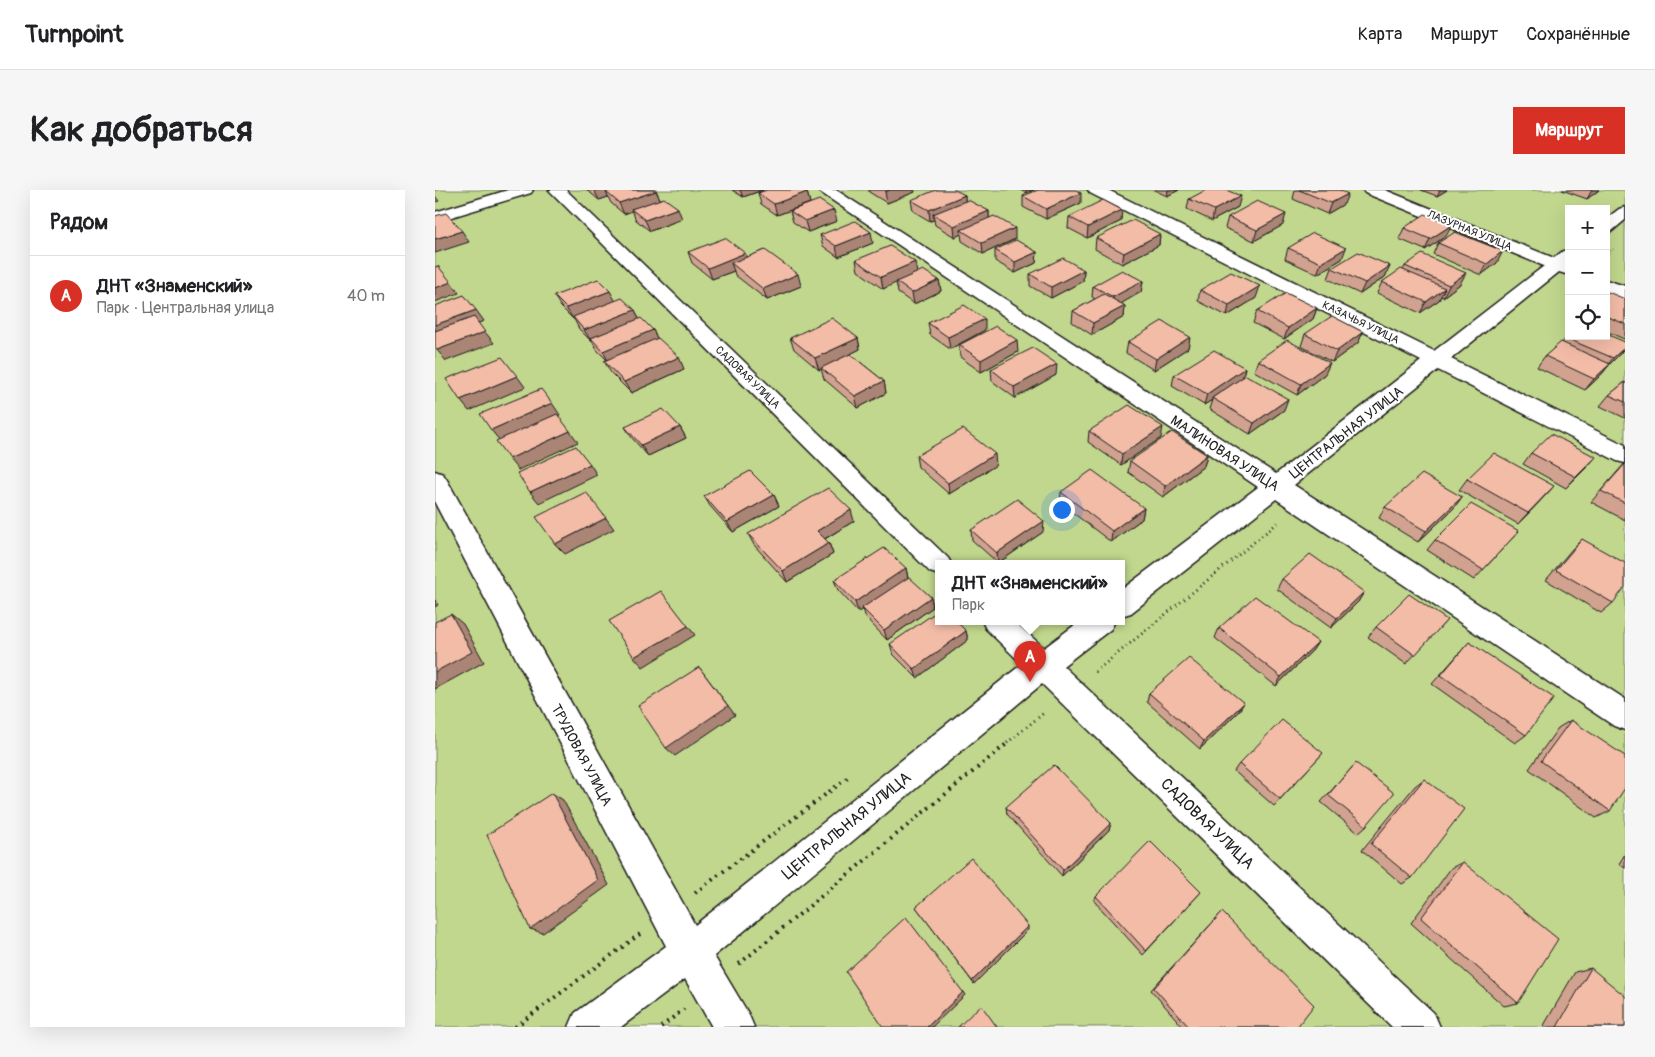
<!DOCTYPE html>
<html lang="ru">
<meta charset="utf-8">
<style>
:root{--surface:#fff;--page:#f6f6f6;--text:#202124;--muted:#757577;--line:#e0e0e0;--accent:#d93025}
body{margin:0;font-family:Pangolin,sans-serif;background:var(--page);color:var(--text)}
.controls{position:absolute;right:15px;top:15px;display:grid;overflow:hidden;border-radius:0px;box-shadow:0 5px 20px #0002}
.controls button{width:45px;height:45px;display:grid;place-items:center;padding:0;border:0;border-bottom:1px solid var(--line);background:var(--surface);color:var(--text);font:25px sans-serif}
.you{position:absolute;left:626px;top:319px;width:18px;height:18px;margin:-12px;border:4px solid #fff;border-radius:50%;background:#1a73e8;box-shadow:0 0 0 8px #1a73e833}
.badge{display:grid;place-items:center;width:32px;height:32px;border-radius:50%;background:var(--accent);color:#fff;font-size:16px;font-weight:700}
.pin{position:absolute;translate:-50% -41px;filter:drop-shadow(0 1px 2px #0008)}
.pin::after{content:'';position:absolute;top:26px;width:18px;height:15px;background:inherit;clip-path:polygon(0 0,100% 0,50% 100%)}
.popup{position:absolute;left:500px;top:370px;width:190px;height:65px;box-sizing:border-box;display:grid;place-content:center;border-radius:0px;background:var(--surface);filter:drop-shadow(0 1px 4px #0005);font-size:16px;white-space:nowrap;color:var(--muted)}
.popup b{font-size:19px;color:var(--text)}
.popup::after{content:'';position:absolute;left:50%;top:100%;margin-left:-10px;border:10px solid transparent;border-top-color:var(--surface)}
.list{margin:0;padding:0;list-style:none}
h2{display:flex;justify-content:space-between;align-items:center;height:65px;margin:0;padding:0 20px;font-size:21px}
h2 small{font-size:16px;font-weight:400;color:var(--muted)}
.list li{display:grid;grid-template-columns:32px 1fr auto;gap:15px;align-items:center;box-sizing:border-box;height:80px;padding:0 20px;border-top:1px solid var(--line)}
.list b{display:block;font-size:19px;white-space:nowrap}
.list p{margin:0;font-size:16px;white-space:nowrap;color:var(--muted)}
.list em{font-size:16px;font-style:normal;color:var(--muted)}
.icon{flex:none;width:28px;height:28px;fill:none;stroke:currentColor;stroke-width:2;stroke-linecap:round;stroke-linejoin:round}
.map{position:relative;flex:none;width:1190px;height:837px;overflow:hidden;border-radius:0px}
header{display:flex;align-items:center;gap:30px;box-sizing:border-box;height:70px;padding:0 25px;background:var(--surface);border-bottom:1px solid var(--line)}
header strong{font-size:24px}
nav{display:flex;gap:28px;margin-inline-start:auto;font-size:18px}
.intro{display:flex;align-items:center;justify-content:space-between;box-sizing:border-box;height:120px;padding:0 30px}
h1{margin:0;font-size:35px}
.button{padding:12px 22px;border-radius:0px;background:var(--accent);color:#fff;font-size:18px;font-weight:700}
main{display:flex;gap:30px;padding:0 30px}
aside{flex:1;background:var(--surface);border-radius:0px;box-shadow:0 5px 20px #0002}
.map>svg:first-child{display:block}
.green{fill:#c1d78d;stroke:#6e7a54;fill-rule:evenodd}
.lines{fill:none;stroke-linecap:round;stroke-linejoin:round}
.minor-casing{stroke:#1c1c1c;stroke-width:3}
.path-far2{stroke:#1c1c1c;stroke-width:2;stroke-dasharray:0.5 2.5;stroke-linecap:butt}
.path-far1{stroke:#1c1c1c;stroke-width:3;stroke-dasharray:1 4;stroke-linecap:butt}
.path{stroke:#1c1c1c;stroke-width:4;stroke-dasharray:2 5;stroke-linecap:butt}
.minor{fill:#fff;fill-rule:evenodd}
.wall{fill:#d1a290;stroke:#1c1c1c}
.shaded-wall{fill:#aa8475;stroke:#1c1c1c}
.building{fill:#f3bca7;stroke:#1c1c1c}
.labels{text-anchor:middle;stroke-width:4;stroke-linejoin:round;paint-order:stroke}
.far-street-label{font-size:11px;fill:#1c1c1c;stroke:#fff}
.street-label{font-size:14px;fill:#1c1c1c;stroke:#fff}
.near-street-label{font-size:16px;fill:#1c1c1c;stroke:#fff}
</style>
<header>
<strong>Turnpoint</strong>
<nav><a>Карта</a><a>Маршрут</a><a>Сохранённые</a></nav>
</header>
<div class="intro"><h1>Как добраться</h1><a class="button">Маршрут</a></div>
<main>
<aside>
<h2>Рядом<small></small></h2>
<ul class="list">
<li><span class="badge">A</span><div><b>ДНТ «Знаменский»</b><p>Парк · Центральная улица</p></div><em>40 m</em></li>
</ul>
</aside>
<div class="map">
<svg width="1190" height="837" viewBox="0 0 1190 837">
<rect width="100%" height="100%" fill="#fff"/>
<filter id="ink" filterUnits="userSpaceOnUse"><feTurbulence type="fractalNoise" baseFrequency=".02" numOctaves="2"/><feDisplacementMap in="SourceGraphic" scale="10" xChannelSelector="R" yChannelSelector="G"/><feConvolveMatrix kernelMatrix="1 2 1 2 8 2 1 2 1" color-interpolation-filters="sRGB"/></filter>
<g filter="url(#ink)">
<path class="green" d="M0,0H1190V837H0ZM1134,19H1171V146H1134ZM504,373H686V431H504Z"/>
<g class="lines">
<defs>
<g id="minor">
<path d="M73,0H98L96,3L0,32V22Z"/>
<path d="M114,0H131L513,368L516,373H504V385L495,382Z"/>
<path d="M382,0H401L841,284L986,171L655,3L653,0H673L999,161L1109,76L930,3L928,0H950L1119,68L1128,61L1134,60V85L1124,82L1016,169L1190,255V273L1182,271L1003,180L859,295L1190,509V540L1179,536L841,309L696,423L686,426V400L823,297Z"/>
<path d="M1190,17V30L1177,41L1171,42V29L1184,19Z"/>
<path d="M1171,90L1190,96V109L1171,102Z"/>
<path d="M0,281L8,284L12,290L260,735L587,474L551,439L547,431H579L609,458L645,431H680L676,439L628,476L999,823L1005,837H957L607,494L279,766L313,823L319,837H277L250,789L186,837H134L140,823L231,756L0,313Z"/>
</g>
</defs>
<use href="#minor" class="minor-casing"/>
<path class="path-far2" d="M1171,65L1178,59"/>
<g class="path-far1">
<path d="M660,482L845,331"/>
<path d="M572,553L610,522"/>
</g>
<g class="path">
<path d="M260,703L415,586"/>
<path d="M304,774L574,552"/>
<path d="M80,837L205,744"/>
<path d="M226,837L249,819"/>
</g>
<use href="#minor" class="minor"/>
</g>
<g class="wall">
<path d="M152,0H221L225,9L247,29L215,41L201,30L197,21L189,24L176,13L173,7L164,10Z"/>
<path d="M297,0H328L308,7Z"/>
<path d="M434,0H479L480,2L452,13L434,2Z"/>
<path d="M585,0H599L591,3Z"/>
<path d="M719,0H744L732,6Z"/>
<path d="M860,0H904L909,14L892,24L858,9Z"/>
<path d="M986,0H1012L1002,6Z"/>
<path d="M1127,0H1164L1152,9Z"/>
<path d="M372,2L375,13L342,25L326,14L323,3Z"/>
<path d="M530,5V11L554,21V28L580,49L548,64L527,51L526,44L520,47L500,35L499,30L495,31L478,21L476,10Z"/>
<path d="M588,6L646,13L611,29L588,17Z"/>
<path d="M754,9L803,17L777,31L752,19Z"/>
<path d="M355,21L402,31L373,42L358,32Z"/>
<path d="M634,27L686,31L652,48L633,38Z"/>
<path d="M793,27L848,35L819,51L790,38Z"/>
<path d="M1017,35L1011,46L990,60L964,49L969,38Z"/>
<path d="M725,44L724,55L687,74L660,59L661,48Z"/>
<path d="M385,45L438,53L403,67L388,56Z"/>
<path d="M1003,53L1062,73L1046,85L998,64Z"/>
<path d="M853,58L907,69L882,84L850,69Z"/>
<path d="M560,60L602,62L601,73L580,83L560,71Z"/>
<path d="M253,62L310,63L312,67L366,96L332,110L300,85L299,81L277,89L257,73Z"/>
<path d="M421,70L482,82L504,90L506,101L479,114L463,103L461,92L448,99L423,81Z"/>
<path d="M955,76L950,87L925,104L893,89L897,78Z"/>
<path d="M970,76L1025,94L1008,107L1006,106L1004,110L985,123L942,103L947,92L968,80Z"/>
<path d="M649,80L648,91L616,108L595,96V84Z"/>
<path d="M708,91L706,102L686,113L690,116L689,127L657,145L637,132L638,121L660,109L657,107L658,96Z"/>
<path d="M765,100L821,108L792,126L763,111Z"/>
<path d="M1171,104L1190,109V147L1189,149L1171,141Z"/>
<path d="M119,106L180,111L200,120L204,129L218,140L222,148L249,179L196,203L176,183L169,171L172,170L162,160L157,151H156L144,139L139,129H138L126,117Z"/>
<path d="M882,118L878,129L849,149L818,133L822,121Z"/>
<path d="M493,133L550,140L515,159L495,145Z"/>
<path d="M928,142L923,153L897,172L866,156L870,144Z"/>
<path d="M755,147L753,158L719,180L691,163L693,152Z"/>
<path d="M355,148H423L425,159L415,164L449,191L451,203L423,218L389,189L386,179L384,180L359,159Z"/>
<path d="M1131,148L1190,152V157L1184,165L1175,174L1166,185L1150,200L1102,177L1110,166L1127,153Z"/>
<path d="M524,155L583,162L546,182L525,167Z"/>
<path d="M823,170L890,184L862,205L819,181Z"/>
<path d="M810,178L807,188L849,220L815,244L774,219L777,210L769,215L737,196L739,185Z"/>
<path d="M556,179L621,185L580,208L557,191Z"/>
<path d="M1190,192V228L1165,216L1174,205Z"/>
<path d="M190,237H245L251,248L213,266L197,248Z"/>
<path d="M654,241L726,248L686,275L653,252Z"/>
<path d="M1096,263L1151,278L1131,298L1088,274Z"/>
<path d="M772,265L769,276L728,307L693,282L695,271Z"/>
<path d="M481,266L561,275L514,304L483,277Z"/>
<path d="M1190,273V330L1156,312Z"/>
<path d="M1032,289L1109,307L1083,334L1024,300Z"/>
<path d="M626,302L709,318L707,329L676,352L625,313Z"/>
<path d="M339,305L344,316L298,342L275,316L269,306Z"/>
<path d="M950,317L1019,318L983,352L944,328Z"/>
<path d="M419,331L390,349L394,353L398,364L352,392L319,355L313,344Z"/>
<path d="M536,340L608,342L563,373L537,350Z"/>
<path d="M1084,341L1039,390L992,360L1000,350Z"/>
<path d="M1147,349L1178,413L1166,423L1111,390L1137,359Z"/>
<path d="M471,378L473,388L496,407L498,417L452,450L431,428L428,419L423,422L403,400L399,390Z"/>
<path d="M847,389L929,402L923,412L896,438L842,399Z"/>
<path d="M1012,430L971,474L933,447L941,437Z"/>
<path d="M784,438L883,452L877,461L841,496L780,448Z"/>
<path d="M531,441L533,450L482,488L458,464L455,454Z"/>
<path d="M1034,452L1091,545L1080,553L997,494Z"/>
<path d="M714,503L804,521L765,559L712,512Z"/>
<path d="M1136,530L1175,621L1161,628L1094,579L1123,538Z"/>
<path d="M888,563L839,616L799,581L804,574Z"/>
<path d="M921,573L931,636L923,643L886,612Z"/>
<path d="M989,589L977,688L967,694L927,660L980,596Z"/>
<path d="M571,617L676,633L674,640L627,686L572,624Z"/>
<path d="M1190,664V678L1184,674Z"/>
<path d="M1028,672L1083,813L1069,816L976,733L1016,678Z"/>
<path d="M766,702L708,765L659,711L661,706Z"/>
<path d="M481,717L593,740L539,794Z"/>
<path d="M787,722L862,837H748L716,800Z"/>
<path d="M1156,778L1190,837H1108L1140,782Z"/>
</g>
<g class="shaded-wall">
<path d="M159,0H189L171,2L173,7L164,10Z"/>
<path d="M305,0H328L308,7Z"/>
<path d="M455,0H479L480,2L452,13L450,2Z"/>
<path d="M591,0H599L591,3Z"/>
<path d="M733,0H744L732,6Z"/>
<path d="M1005,0H1012L1002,6Z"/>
<path d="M1157,0H1164L1152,9Z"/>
<path d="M221,1L226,11L196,19L197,21L189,24L184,13Z"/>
<path d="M372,2L375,13L342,25L339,14Z"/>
<path d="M646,3V13L611,29V19Z"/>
<path d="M913,4L909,14L892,24L896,13Z"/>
<path d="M530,5V16L498,24L499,30L495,31L494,20Z"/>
<path d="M0,6L4,11L0,12Z"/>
<path d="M806,6L803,17L777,31L779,20Z"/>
<path d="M243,18L247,29L215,41L210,30Z"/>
<path d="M399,20L402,31L373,42L370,31Z"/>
<path d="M687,20L686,31L652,48L653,37Z"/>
<path d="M554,21V32L526,40V44L520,47L519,36Z"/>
<path d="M851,24L848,35L819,51L822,40Z"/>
<path d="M1017,35L1011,46L990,60L995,49Z"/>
<path d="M580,38V49L548,64L547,53Z"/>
<path d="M27,41L34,52L0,63V49Z"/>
<path d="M436,42L438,53L403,67L401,56Z"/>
<path d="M725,44L724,55L687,74L689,63Z"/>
<path d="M911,58L907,69L882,84L886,73Z"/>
<path d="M1068,61L1062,73L1046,85L1052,74Z"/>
<path d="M602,62L601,73L580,83V72Z"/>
<path d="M310,63L314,75L296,73L299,81L277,89L273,78Z"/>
<path d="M480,72L482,83L448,99L446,87Z"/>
<path d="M955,76L950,87L925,104L930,93Z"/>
<path d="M649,80L648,91L616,108V97Z"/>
<path d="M1031,83L1025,94L1008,107L1014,95Z"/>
<path d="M363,84L366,96L332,110L328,99Z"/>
<path d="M504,90L506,101L479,114L477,103Z"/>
<path d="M708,91L706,102L677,119L678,107Z"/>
<path d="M16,92L24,103L0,112V98Z"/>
<path d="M825,96L821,108L792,126L794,115Z"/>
<path d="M1010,98L1004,110L985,123L991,112Z"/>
<path d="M175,101L181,112L138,129L131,118Z"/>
<path d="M690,116L689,127L657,145L658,133Z"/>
<path d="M882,118L878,129L849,149L853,138Z"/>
<path d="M41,120L49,131L0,149V135Z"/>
<path d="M200,120L205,131L156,148L157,151H156L149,140Z"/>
<path d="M550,129V140L515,159L513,147Z"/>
<path d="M218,140L224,152L174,173L168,161Z"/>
<path d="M50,142L59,153L11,171L2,160Z"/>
<path d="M928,142L923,153L897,172L902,161Z"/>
<path d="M755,147L753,158L719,180L721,169Z"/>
<path d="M423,148L425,159L384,180L380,168Z"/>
<path d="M582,150L583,162L546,182V170Z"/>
<path d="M1190,157L1184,165L1169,180L1178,168Z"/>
<path d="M244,167L249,179L196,203L189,192Z"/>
<path d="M895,173L890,184L862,205L866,194Z"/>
<path d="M622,174L621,185L580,208L579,197Z"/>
<path d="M1175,174L1166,185L1150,200L1159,189Z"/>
<path d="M810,178L807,189L777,208V210L769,215L772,204Z"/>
<path d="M82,186L90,197L34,221L25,210Z"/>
<path d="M449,191L451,203L423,218L420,206Z"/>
<path d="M853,209L849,220L815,244L819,233Z"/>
<path d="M117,213L125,225L65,251L56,240Z"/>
<path d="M245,237L251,248L213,266L206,255Z"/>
<path d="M728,237L726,248L686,275L687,264Z"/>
<path d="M135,241L143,252L83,280L74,269Z"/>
<path d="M560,264L561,275L514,304L513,293Z"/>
<path d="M772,265L769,276L728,307L730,296Z"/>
<path d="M1161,267L1151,278L1131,298L1141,287Z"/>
<path d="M155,274L162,285L104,313L95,302Z"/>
<path d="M1119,296L1109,307L1083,334L1093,323Z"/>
<path d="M339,305L344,316L298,342L292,332Z"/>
<path d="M1027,307L1019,318L983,352L991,341Z"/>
<path d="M709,318L707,329L676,352L677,341Z"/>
<path d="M416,320L419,331L386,351L382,341Z"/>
<path d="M171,328L179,339L130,364L120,354Z"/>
<path d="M609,331L608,342L563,373L562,363Z"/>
<path d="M394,353L398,364L352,392L348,381Z"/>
<path d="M471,378L473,389L423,422L420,412Z"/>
<path d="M929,402L923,412L896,438L902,428Z"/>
<path d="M496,407L498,417L452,450L449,440Z"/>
<path d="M0,410L3,415L0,417Z"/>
<path d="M16,424L28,434L49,472L0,499V482Z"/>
<path d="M253,436L260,445L208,477L199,467Z"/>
<path d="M531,441L533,450L482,488L479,479Z"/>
<path d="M883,452L877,461L841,496L846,487Z"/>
<path d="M264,477L300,525L240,566L231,558Z"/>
<path d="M809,513L804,521L765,559L769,551Z"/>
<path d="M117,603L128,610L174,695L108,743L95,739Z"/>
<path d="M676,633L674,640L627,686L628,680Z"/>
<path d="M593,736V740L539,794L537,791Z"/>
<path d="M528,802L530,805L497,837H492Z"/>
</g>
<g class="building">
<path d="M178,0H221V1L184,13L171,2Z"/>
<path d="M332,0H369L372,2L339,14L323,3Z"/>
<path d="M501,0H520L530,5L494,20L476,10Z"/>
<path d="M603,0H641L646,3L611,19L588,6Z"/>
<path d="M771,0H791L806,6L779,20L754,9Z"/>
<path d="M864,0H904L913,4L896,13Z"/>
<path d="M229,8L243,18L210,30L196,19Z"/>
<path d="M384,10L399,20L370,31L355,21Z"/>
<path d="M533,10L554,21L519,36L498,24Z"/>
<path d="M668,10L687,20L653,37L634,27Z"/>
<path d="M822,11L851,24L822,40L793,27Z"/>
<path d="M11,23L27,41L0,49V26Z"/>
<path d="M990,24L1017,35L995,49L969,38Z"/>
<path d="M559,26L580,38L547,53L526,40Z"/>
<path d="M698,30L725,44L689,63L661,48Z"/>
<path d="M420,31L436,42L401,56L385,45Z"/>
<path d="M1020,42L1068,61L1052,74L1003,53Z"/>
<path d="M878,43L911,58L886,73L853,58Z"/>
<path d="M290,48L310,63L273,78L253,62Z"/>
<path d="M581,50L602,62L580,72L560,60Z"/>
<path d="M455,56L480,72L446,87L421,70Z"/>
<path d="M330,60L363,84L328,99L296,73Z"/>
<path d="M923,62L955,76L930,93L897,78Z"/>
<path d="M987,64L1031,83L1014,95L970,76Z"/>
<path d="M628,68L649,80L616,97L595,84Z"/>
<path d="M3,76L16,92L0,98V77Z"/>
<path d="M966,79L1010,98L991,112L947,92Z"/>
<path d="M488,80L504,90L477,103L461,92Z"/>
<path d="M687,80L708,91L678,107L658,96Z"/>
<path d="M796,82L825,96L794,115L765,100Z"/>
<path d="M163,89L175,101L131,118L119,106Z"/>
<path d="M1173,102L1190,109V134L1171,126V104Z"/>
<path d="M851,103L882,118L853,138L822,121Z"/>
<path d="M669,104L690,116L658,133L638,121Z"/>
<path d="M29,105L41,120L0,135V116Z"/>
<path d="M187,108L200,120L149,140L138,127Z"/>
<path d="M529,115L550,129L513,147L493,133Z"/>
<path d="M897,126L928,142L902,161L870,144Z"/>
<path d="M39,127L50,142L2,160L0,158V141Z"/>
<path d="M206,128L218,140L168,161L156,148Z"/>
<path d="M397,128L423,148L380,168L355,148Z"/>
<path d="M727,131L755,147L721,169L693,152Z"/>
<path d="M561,136L582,150L546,170L524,155Z"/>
<path d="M1171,144L1190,152V157L1178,168L1131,148L1134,145V146H1171Z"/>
<path d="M223,148L244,167L189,192L169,171Z"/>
<path d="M852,150L895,173L866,194L823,170Z"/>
<path d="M1126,152L1175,174L1159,189L1110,166Z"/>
<path d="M598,158L622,174L579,197L556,179Z"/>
<path d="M779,160L810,178L772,204L739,185Z"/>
<path d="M415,164L449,191L420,206L386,178Z"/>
<path d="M67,167L82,186L25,210L11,189Z"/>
<path d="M811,185L853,209L819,233L777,208Z"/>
<path d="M1190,192V212L1174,205Z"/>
<path d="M106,199L117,213L56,240L45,224Z"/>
<path d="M694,215L728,237L687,264L654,241Z"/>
<path d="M228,219L245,237L206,255L190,237Z"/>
<path d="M122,224L135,241L74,269L61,251Z"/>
<path d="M528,239L560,264L513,293L481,266Z"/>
<path d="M737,242L772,265L730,296L695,271Z"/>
<path d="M1116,244L1161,267L1141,287L1096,263Z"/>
<path d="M141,256L155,274L95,302L82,283Z"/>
<path d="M1059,263L1119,296L1093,323L1032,289Z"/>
<path d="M1190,274V313L1166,301Z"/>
<path d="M657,280L709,318L677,341L626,302Z"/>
<path d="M315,281L339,305L292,332L269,306Z"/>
<path d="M987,284L1027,307L991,341L950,317Z"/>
<path d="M393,298L416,320L382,341L394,353L348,381L313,344Z"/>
<path d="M151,302L171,328L120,354L101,327Z"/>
<path d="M582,309L609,331L562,363L536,340Z"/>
<path d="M1036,314L1084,341L1048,380L1000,350Z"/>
<path d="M1147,349L1190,373V397L1178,413L1121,380Z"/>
<path d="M449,358L471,378L420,412L399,390Z"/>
<path d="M875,364L929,402L902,428L847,389Z"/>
<path d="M474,387L496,407L449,440L427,418Z"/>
<path d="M226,401L253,436L199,467L174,431Z"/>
<path d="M974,404L1012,430L980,465L941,437Z"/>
<path d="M820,406L883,452L846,487L784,438Z"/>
<path d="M504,420V431H521L531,441L479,479L455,454Z"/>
<path d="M16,424L37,462L0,482V432Z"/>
<path d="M1034,452L1119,508L1091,545L1006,485Z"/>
<path d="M754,468L809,513L769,551L714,503Z"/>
<path d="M264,477L293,516L231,558L203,516Z"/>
<path d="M847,530L888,563L845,609L804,574Z"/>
<path d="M1136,530L1190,566V598L1175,621L1106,571Z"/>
<path d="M921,573L959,603L931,636L893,605Z"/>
<path d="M619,575L676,633L628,680L571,617Z"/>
<path d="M989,589L1029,619L977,688L936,654Z"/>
<path d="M117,603L163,690L95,739L52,645Z"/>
<path d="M715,651L766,702L711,761L661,706Z"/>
<path d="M536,668L593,736L537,791L481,717Z"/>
<path d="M1028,672L1123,749L1083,813L986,728Z"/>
<path d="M787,722L879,815L862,837H754L719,798Z"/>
<path d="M471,727L528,802L492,837H448L411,782Z"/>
<path d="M1156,778L1190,806V837H1122Z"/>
<path d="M546,815L562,837H523Z"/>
</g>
</g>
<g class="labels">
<g class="far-street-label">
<text transform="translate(1035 40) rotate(22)" y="4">ЛАЗУРНАЯ УЛИЦА</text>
<text transform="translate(926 132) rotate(26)" y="4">КАЗАЧЬЯ УЛИЦА</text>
<text transform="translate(313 187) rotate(44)" y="4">САДОВАЯ УЛИЦА</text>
</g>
<g class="street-label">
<text transform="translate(911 242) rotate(-38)" y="5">ЦЕНТРАЛЬНАЯ УЛИЦА</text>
<text transform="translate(790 263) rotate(33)" y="5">МАЛИНОВАЯ УЛИЦА</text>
<text transform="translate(147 565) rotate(62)" y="5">ТРУДОВАЯ УЛИЦА</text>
</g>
<g class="near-street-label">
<text transform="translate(773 633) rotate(44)" y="6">САДОВАЯ УЛИЦА</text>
<text transform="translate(411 635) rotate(-39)" y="6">ЦЕНТРАЛЬНАЯ УЛИЦА</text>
</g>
</g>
</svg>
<div class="controls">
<button>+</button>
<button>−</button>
<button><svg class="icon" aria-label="locate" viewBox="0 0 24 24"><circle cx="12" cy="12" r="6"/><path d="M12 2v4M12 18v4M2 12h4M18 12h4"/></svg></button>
</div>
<div class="you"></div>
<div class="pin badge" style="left:595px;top:492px">A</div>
<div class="popup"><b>ДНТ «Знаменский»</b>Парк</div>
</div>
</main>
